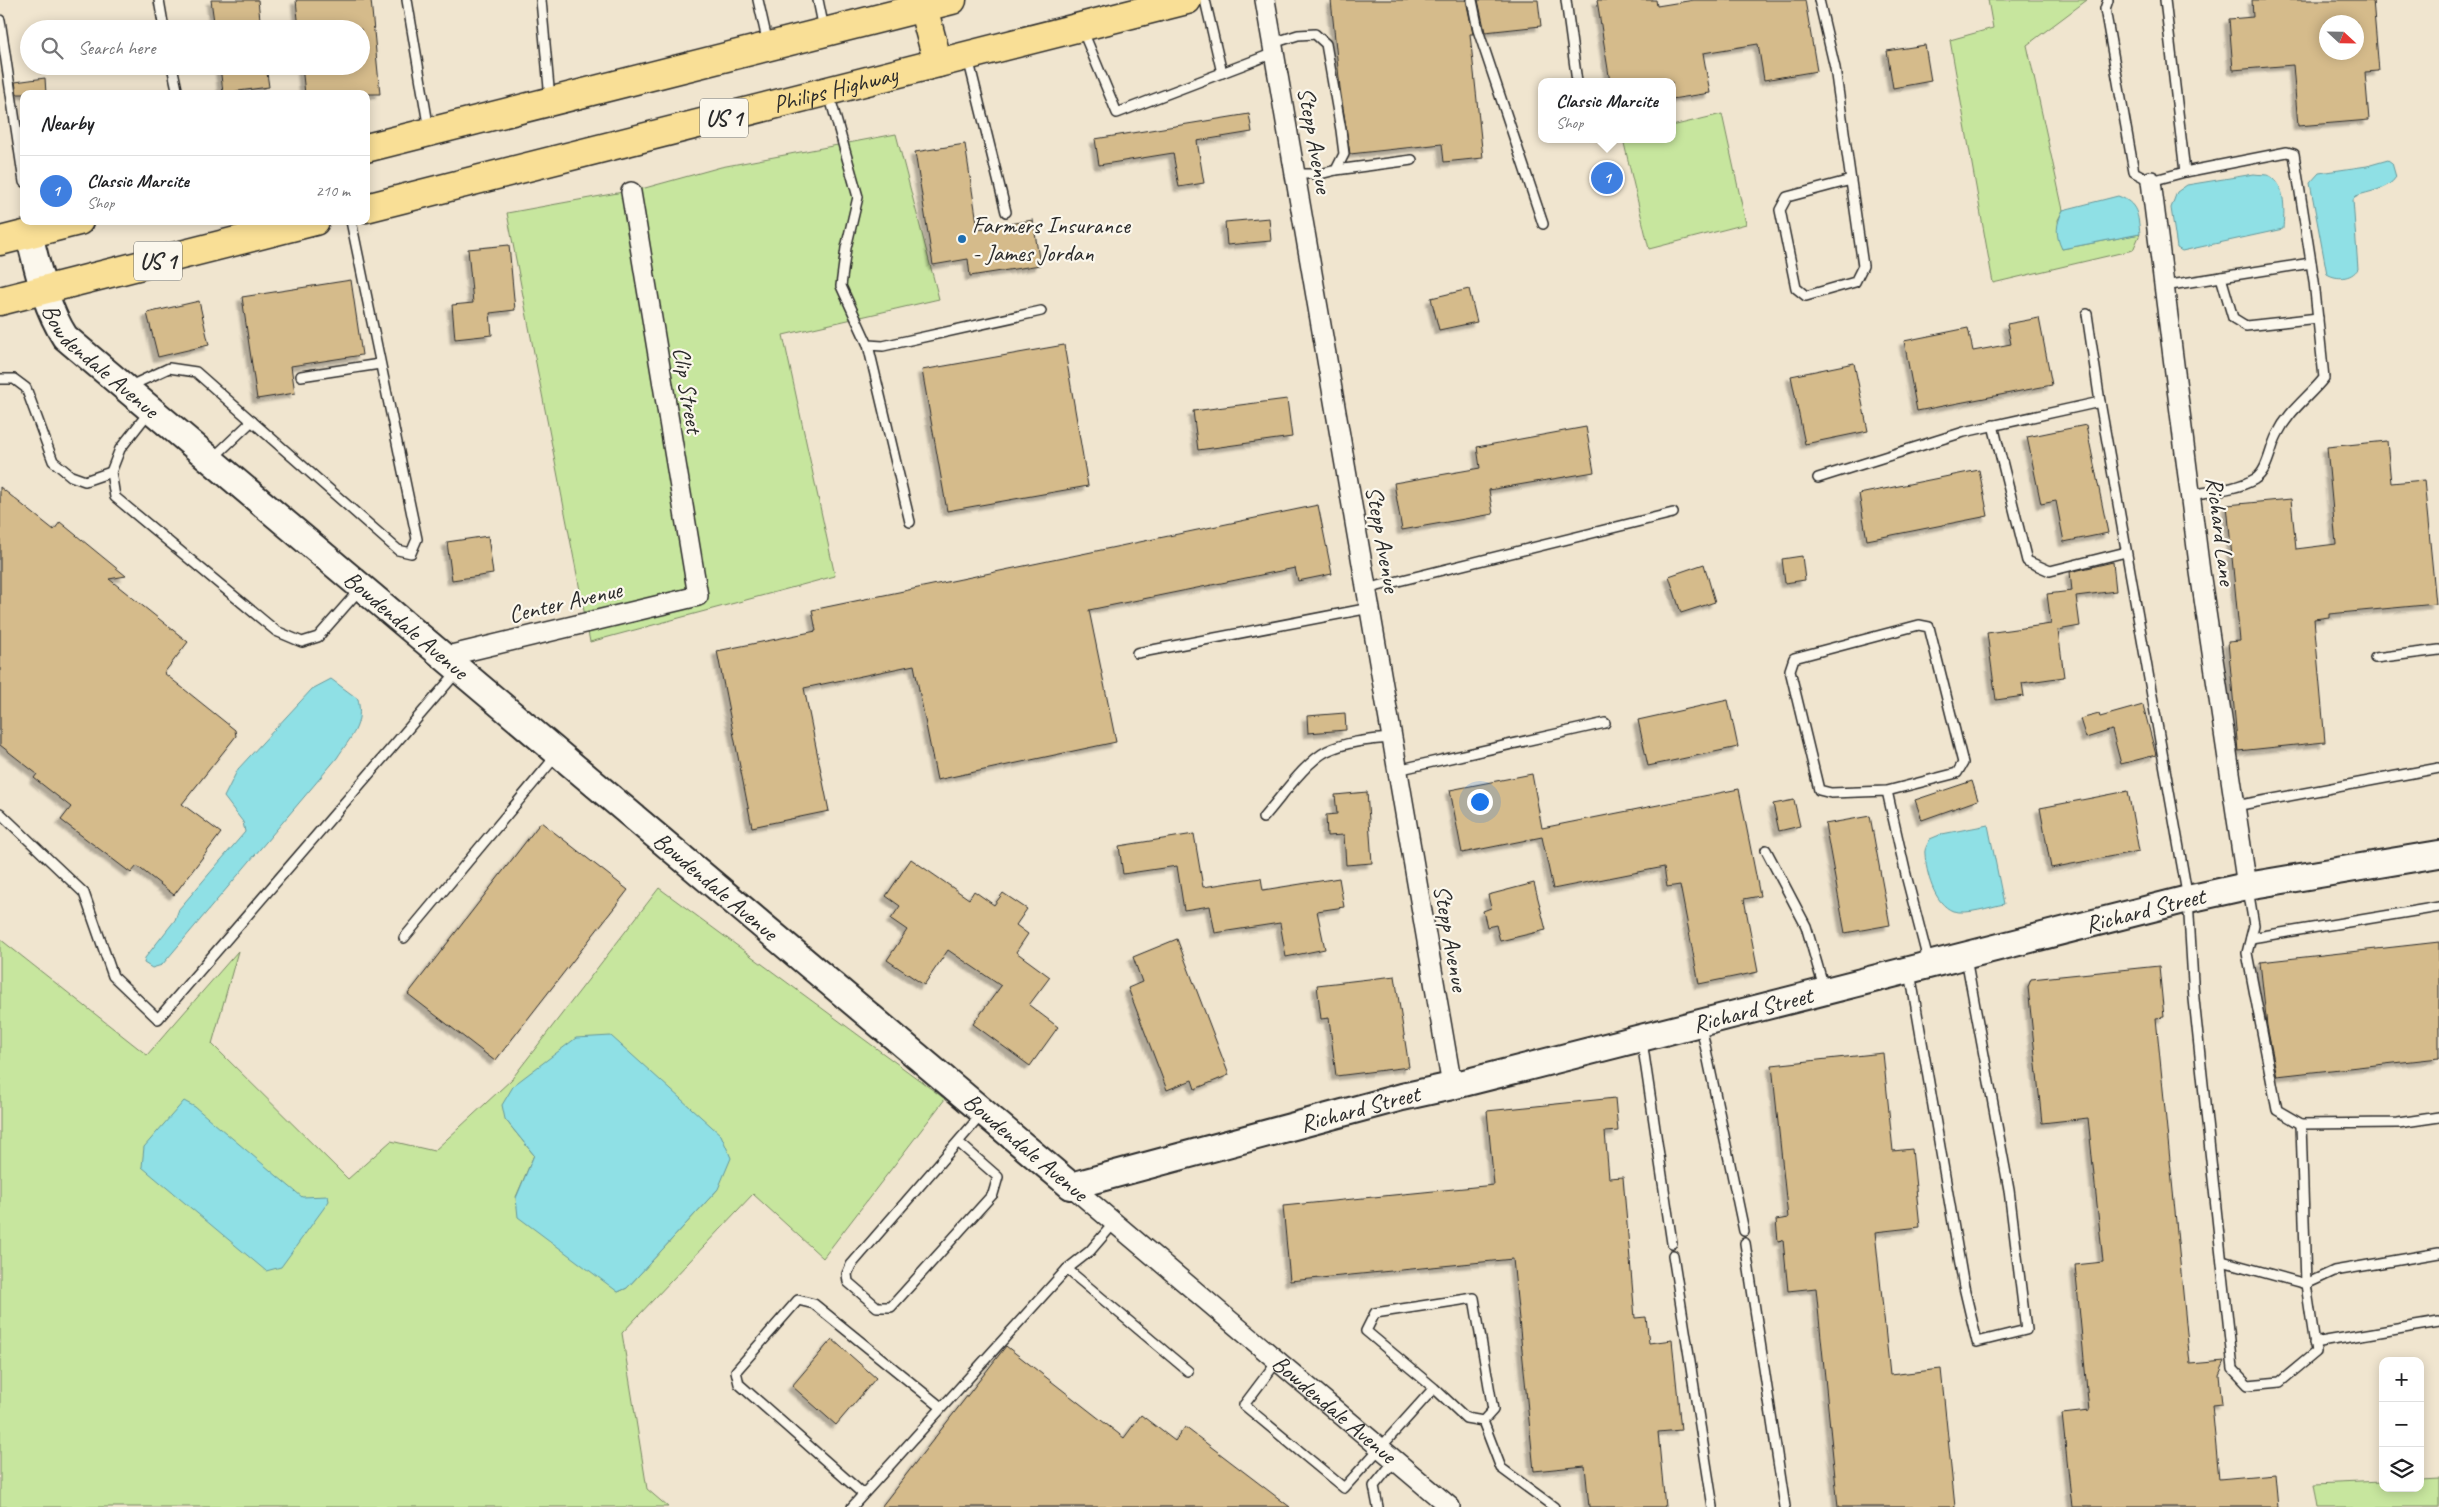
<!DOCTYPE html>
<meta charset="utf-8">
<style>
:root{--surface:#fff;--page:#f2f2f2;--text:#202124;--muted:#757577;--line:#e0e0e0;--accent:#1f6fb2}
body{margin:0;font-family:Caveat,sans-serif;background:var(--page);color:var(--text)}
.controls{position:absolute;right:15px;bottom:15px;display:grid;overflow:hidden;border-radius:10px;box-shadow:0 2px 12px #0003}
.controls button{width:45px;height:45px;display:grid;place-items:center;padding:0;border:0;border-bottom:1px solid var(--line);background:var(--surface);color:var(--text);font:25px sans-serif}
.compass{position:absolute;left:2319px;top:15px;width:45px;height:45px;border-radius:50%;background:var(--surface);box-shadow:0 2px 12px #0003;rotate:112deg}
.you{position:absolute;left:1479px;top:801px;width:18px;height:18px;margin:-12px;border:4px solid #fff;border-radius:50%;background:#1a73e8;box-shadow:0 0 0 8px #1a73e833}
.badge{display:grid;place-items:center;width:32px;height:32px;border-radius:50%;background:var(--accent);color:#fff;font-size:16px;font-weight:700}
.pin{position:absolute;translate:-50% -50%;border:2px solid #fff;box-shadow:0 1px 5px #0006}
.popup{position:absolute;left:1538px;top:78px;width:138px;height:65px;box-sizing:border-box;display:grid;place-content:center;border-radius:10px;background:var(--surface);filter:drop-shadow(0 1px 4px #0005);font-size:16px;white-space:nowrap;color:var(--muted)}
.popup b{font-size:19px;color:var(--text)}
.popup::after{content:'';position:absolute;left:50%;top:100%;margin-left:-10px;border:10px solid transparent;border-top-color:var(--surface)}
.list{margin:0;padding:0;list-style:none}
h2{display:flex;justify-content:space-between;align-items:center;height:65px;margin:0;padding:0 20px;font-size:21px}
h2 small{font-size:16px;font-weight:400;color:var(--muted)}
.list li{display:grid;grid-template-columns:32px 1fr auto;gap:15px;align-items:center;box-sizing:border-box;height:70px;padding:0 20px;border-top:1px solid var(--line)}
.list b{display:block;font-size:19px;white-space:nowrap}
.list p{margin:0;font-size:16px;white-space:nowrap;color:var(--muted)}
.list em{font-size:16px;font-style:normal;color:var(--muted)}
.icon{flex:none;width:28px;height:28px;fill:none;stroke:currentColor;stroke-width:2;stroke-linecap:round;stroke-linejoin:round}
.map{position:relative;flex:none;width:2439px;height:1507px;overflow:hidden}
.search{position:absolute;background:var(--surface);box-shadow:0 2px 12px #0003;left:20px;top:20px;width:350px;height:55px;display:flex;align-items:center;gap:12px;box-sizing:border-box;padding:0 18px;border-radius:28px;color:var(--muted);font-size:19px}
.panel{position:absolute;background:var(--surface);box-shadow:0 2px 12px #0003;left:20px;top:90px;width:350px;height:135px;border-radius:10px}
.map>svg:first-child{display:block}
.green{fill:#c7e69e;stroke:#798864;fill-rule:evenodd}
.water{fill:#8fe0e5;stroke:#67989b}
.building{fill:#d5bb8b;stroke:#2b2b2b;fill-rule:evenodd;filter:url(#shadow)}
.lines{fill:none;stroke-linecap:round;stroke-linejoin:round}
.lane-casing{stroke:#2b2b2b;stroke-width:12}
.street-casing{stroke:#2b2b2b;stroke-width:22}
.secondary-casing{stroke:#2b2b2b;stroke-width:30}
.primary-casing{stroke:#2b2b2b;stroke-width:31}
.lane{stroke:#fbf7ec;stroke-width:9}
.street{stroke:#fbf7ec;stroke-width:19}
.secondary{stroke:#fbf7ec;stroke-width:26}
.primary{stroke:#f9df96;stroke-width:28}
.poi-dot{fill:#1f6fb2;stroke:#fbf7ec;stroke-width:2}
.labels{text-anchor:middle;stroke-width:4.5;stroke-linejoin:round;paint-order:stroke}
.shield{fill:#fbf7ec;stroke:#696865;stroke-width:1}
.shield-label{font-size:22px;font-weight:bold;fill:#2b2b2b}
.street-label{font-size:24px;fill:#2b2b2b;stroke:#fbf7ec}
.poi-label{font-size:24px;fill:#2b2b2b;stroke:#fbf7ec;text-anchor:start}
</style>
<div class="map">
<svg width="2439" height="1507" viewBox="0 0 2439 1507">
<defs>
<filter id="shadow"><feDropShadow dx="-4.5" dy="4.5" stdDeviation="1" flood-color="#0004"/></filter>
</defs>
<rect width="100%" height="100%" fill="#f0e5cf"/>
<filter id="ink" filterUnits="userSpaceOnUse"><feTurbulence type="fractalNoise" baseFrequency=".02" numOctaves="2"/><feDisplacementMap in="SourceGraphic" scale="10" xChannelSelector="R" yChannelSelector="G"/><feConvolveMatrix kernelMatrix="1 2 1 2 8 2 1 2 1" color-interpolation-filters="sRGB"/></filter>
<g filter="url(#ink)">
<g class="green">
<path d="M1988,0H2087L2027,45L2063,210L2058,220L2062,249L2140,234L2133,250L1993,283L1950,40L1993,28Z"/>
<path d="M1722,114L1746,224L1649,249L1623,139H1672V126Z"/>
<path d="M896,134L939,299L783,335L835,576L590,642L507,213L645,188L721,167Z"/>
<path d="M659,888L945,1099L823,1258L753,1194L622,1333L647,1489L668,1507H0V939L147,1055L238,951L212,1044L348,1179L391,1141L434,1151L511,1080ZM505,1119L718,1189L627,1288L618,1292L516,1197L534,1155Z"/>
<path d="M2439,1478V1507H2318L2314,1484L2383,1481V1488H2420V1479Z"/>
</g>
<g class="water">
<path d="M2388,160L2392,163L2396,177C2388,190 2369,191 2356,196L2353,200L2358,269C2351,279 2337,280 2327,274L2310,183L2319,173L2367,166Z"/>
<path d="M2254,174C2259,175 2266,174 2270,176C2287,186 2284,213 2283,229L2182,251L2177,248L2171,208L2177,192L2187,185Z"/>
<path d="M2118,196C2138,203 2138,215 2140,234L2062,249C2055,235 2056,224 2063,210Z"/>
<path d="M331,679L358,699C364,726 351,736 337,758L162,965L152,968L144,963L145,958L175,920L179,909L245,832L243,822L224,797L238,769L312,689Z"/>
<path d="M1988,825L2004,904C1989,907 1968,915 1953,911C1934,904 1926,872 1925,854C1924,849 1928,844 1930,839L1942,834Z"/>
<path d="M611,1036L721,1135L731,1158L718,1189L627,1288L618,1292L518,1217L516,1198L534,1155L505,1119L502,1105L514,1085L576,1038Z"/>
<path d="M184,1101L195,1107L302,1197L328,1196L329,1201L281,1267L266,1271L142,1167L144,1147Z"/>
</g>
<g class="building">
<path d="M211,0H258L261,29H215Z"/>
<path d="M296,0H371L380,94H305L302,66H361V29H299Z"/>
<path d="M1331,0H1466L1473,34H1470L1483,158L1444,162L1442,144L1350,154L1340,88Z"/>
<path d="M1478,0H1538L1541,26L1485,32Z"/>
<path d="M1597,0H1656L1657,6L1694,0H1805L1817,71L1764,80L1758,44L1703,53L1710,93L1672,99V82H1610Z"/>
<path d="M2252,0H2373L2379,71L2365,72L2369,120L2298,126L2293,65L2233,70L2229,19L2253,17ZM2326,22H2356V52H2326Z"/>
<path d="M1925,45L1931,81L1893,88L1887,51Z"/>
<path d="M220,66H266L269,87L223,93Z"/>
<path d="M45,78L46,94H17L15,82Z"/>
<path d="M1249,114L1252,132L1197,141L1204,183L1179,187L1173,153L1099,165L1095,139Z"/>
<path d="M965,144L978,229L1033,220L1040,265L970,276L968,259L933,265L915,152Z"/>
<path d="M1269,218L1271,241L1227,245L1225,222Z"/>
<path d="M509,245L515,310L490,313L492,335L455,339L452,305L473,303L468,249Z"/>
<path d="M351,280L362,355L291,366L295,393L257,399L242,297Z"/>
<path d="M1469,289L1477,322L1439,330L1431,298Z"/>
<path d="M199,301L209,345L158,357L147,313Z"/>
<path d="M2039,318L2052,385L1917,411L1904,341L1968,328L1973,351L2011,344L2007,324Z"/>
<path d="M1064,345L1088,486L947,511L922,370Z"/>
<path d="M1854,363L1868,431L1805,444L1791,376Z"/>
<path d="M1287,399L1292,437L1198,450L1193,411Z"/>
<path d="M2086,425L2108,533L2064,542L2056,501L2041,504L2027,437Z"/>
<path d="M1586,427L1594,472L1489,490L1493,514L1402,530L1394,483L1480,468L1477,447Z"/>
<path d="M2387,441L2391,483L2424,480L2436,604L2329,614V617L2314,619L2325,742L2238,751L2228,642L2240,641L2227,505L2291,499L2296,549L2336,544L2327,447Z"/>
<path d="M1979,470L1988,516L1867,540L1859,494Z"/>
<path d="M0,487L54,530L60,522L126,576L109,579L188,642L164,673L235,730L236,736L182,804L221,833L174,895L137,866L131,873L61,820L71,807L34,778L37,774L0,745Z"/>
<path d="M1318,505L1332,574L1298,581L1295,568L1089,610L1116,742L937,780L914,665L804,688L829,811L752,827L717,651L816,631L812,610Z"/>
<path d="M488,536L493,574L452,580L447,542Z"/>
<path d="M1802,556L1805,580L1785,583L1782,559Z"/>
<path d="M2113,562L2116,591L2076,596L2080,626L2058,630L2064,677L2022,683L2024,696L1996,700L1987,633L2051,624L2047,594L2072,591L2070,572Z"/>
<path d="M1704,564L1715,602L1681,613L1669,576Z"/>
<path d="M1728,700L1738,747L1648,766L1638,720Z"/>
<path d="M2143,705L2156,755L2121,764L2112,730L2086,738L2080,719L2099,714L2100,717Z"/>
<path d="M1345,713L1346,730L1308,733L1307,716Z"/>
<path d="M1532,774L1542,828L1739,789L1760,896L1744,899L1758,972L1699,984L1680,885L1667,887L1664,867L1553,889L1542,837L1462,853L1450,790Z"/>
<path d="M1972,781L1978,800L1922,820L1915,800Z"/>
<path d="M2128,791L2139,851L2051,868L2040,808Z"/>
<path d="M1367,792L1372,863L1346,865L1344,835L1327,836L1326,815L1337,814L1335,795Z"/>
<path d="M1794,800L1800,826L1779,831L1773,804Z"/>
<path d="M1870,816L1890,925L1845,933L1825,824Z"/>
<path d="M541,822L628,890L495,1061L408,994Z"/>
<path d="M1194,834L1203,887L1261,878L1263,890L1339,878L1344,907L1317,911L1325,949L1286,957L1280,923L1215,933L1210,906L1184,910L1177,866L1123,874L1119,846Z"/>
<path d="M911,859L969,899L974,891L994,905L1003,893L1027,909L1016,925L1028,934L1016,952L1050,977L1029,1005L1058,1027L1030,1066L973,1024L1001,986L948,950L924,985L887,960L907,930L891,919L900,906L886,896Z"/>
<path d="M1534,883L1546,930L1500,941L1496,925L1487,927L1483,911L1491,908L1488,895Z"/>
<path d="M1177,939L1229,1075L1195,1089L1192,1080L1167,1090L1128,988L1142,982L1133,957Z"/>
<path d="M2439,942V1058L2277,1076L2267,1026L2260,962Z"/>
<path d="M2159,966L2164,1017L2156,1018L2190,1364L2225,1361L2219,1375L2222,1404L2212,1405L2219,1479L2275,1474L2278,1507H2072L2062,1414L2089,1411L2075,1265L2103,1262L2088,1118L2042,1123L2028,987L2031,979Z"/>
<path d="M1395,976L1409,1067L1336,1076L1329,1018L1321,1019L1317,985Z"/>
<path d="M1883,1053L1893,1151L1912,1149L1920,1227L1875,1232L1890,1375L1941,1369L1955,1507H1838L1816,1288L1788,1291L1783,1240L1778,1241L1776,1220L1788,1218L1772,1065Z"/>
<path d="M1615,1098L1618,1131L1605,1132L1609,1178L1623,1177L1635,1318L1646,1317L1649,1343L1672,1340L1681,1430L1658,1432L1665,1507H1589L1585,1466L1534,1471L1513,1259L1290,1281L1283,1206L1494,1185L1487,1111Z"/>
<path d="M832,1339L876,1378L836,1425L792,1386Z"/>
<path d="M1006,1346L1124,1438L1141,1415L1175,1441L1185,1427L1290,1507H881Z"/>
</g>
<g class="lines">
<defs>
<g id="lane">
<path d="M159,0L164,29"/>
<path d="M407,0L429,130"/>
<path d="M541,0L550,99"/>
<path d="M758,0L768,44"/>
<path d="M818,0L824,29"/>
<path d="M1205,0L1222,73"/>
<path d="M1472,0L1478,30L1543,224"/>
<path d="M1566,0L1577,82"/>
<path d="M1819,0L1835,68L1863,266L1855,282L1806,296L1796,288L1780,210L1787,197L1851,180"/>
<path d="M2108,0L2105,9L2134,172L2151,181L2185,172L2165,0"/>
<path d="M0,20L24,182"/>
<path d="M1082,29L1117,113L1274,53"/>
<path d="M1273,43L1298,35L1315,34L1326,44L1341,130L1344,154L1336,170L1320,174H1295"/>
<path d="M968,58L1006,212"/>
<path d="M172,66L178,94"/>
<path d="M829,94L858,197L846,248L841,286L868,345L910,522"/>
<path d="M1336,170L1412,160"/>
<path d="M2185,172L2287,152L2294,154L2314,281L2324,378C2308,398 2289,410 2277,435C2270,448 2268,471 2255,479C2236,490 2211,491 2191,495"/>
<path d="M2221,277L2233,318L2246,326L2318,318"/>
<path d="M2164,286L2311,263"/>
<path d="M2087,314L2100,402"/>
<path d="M868,345L883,346L1041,311"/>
<path d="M301,376L380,364"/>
<path d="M0,379H14L26,388L53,461L71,476L85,481L111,472"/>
<path d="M128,387L169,368L196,372L398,550L411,553L417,539L351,221"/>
<path d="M149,412L120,449L111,472L115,497L276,631L302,642L318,637L361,588"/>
<path d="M1993,425L2027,561L2050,571L2126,552"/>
<path d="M212,459L252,421"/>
<path d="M1818,478L1964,432L2100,402L2188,899L2194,999L2233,1369L2248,1385L2280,1382L2316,1352L2306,1284L2334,1271L2439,1253"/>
<path d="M1366,589L1673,513"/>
<path d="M1137,653L1370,608"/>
<path d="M2375,658L2439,650"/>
<path d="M1397,770L1605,723"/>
<path d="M1887,791L1831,793L1819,790L1790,670L1794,658L1919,625L1929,627L1963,763L1957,773L1887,791L1906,875L1929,964"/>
<path d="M2235,806L2439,768"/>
<path d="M0,813L84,893L113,976L158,1019L457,672"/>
<path d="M1263,818C1280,799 1305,762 1327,751C1348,741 1370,740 1392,738"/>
<path d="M1766,850L1806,926L1824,988"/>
<path d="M2248,889L2254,925L2247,953L2277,1110L2301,1124"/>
<path d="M404,938L556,756"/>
<path d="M2251,938L2439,907"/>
<path d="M1910,972L1964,1287L1977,1342L2026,1330L2009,1190L1966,958"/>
<path d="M1701,1026L1744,1231"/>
<path d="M1642,1041L1672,1243"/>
<path d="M958,1142L998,1177L993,1194L891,1307H877L848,1282L847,1274L851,1265L982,1114"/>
<path d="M1115,1222L1090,1251L1067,1269L1188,1371"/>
<path d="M1745,1243L1785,1507"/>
<path d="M1673,1255L1713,1507"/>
<path d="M2222,1261L2306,1284L2301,1124L2398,1123L2439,1117"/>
<path d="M2314,1343L2439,1322"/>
<path d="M1278,1360L1244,1405L1344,1488L1434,1388L1466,1418L1483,1421L1493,1410L1474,1298L1375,1313L1366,1331L1434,1388"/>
<path d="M1483,1421L1501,1468L1554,1507"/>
<path d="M863,1494L739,1384L736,1371L798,1300L814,1304L941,1407"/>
<path d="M852,1507L1067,1269"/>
<path d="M1378,1507L1374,1486L1396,1459"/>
</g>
<g id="street">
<path d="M1265,0L1452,1086"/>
<path d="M2151,181L2200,572L2247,886"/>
<path d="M443,657L698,596L631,192"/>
<path id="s1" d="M1071,1186L1450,1507"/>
</g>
<g id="secondary">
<path id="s2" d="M29,234C38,269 45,306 65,337L1071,1186L1402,1097L1452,1086L2188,899L2247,886L2439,854"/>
</g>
<g id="primary">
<path d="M923,7L938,63"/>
<path d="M366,148L952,0"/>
<path id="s3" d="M366,208L1187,0"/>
<path d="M0,241L79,221"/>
<path d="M0,301L315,221"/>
</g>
</defs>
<use href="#lane" class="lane-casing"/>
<use href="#street" class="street-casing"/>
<use href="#secondary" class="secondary-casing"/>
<use href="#primary" class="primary-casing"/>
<use href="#lane" class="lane"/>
<use href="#street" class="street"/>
<use href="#secondary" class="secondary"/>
<use href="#primary" class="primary"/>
</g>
</g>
<circle class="poi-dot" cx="962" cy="239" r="5"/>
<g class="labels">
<g class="shield">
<rect x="700" y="98.5" width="48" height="39" rx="4"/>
<rect x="134" y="241.5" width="48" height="39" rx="4"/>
</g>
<g class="shield-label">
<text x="724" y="126">US 1</text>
<text x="158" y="269">US 1</text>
</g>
<g class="street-label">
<text dy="8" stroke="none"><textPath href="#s3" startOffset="484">Philips Highway</textPath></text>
<text transform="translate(1315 140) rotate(80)" y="8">Stepp Avenue</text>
<text dy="8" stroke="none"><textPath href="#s2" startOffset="151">Bowdendale Avenue</textPath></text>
<text transform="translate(688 390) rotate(81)" y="8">Clip Street</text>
<text transform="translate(2221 531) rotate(83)" y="8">Richard Lane</text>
<text transform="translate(1383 539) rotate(80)" y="8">Stepp Avenue</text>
<text transform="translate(565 602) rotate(-13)" y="8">Center Avenue</text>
<text dy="8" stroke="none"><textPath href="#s2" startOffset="556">Bowdendale Avenue</textPath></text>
<text dy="8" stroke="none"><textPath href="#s2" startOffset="961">Bowdendale Avenue</textPath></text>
<text dy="8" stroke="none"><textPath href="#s2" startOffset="2535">Richard Street</textPath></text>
<text transform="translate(1451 938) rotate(80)" y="8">Stepp Avenue</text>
<text dy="8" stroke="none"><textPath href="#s2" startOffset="2130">Richard Street</textPath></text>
<text dy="8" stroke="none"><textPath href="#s2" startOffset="1725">Richard Street</textPath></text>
<text transform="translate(1026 1147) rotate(40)" y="8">Bowdendale Avenue</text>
<text dy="8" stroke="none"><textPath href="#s1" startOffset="345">Bowdendale Avenue</textPath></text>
</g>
<g class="poi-label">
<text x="972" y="233">Farmers Insurance<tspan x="972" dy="28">- James Jordan</tspan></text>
</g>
</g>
</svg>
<div class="controls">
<button>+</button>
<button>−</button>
<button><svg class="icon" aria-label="layers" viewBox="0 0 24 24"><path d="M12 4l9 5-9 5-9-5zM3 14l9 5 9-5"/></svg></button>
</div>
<svg class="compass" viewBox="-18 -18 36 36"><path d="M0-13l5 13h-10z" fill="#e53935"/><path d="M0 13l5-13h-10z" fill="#757577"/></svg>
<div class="you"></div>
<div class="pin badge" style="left:1607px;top:178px;background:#3f7fe0">1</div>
<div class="popup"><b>Classic Marcite</b>Shop</div>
<div class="search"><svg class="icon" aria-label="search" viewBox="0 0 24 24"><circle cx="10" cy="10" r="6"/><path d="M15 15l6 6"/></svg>Search here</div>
<section class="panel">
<h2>Nearby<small></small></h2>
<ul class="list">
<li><span class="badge" style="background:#3f7fe0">1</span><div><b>Classic Marcite</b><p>Shop</p></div><em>210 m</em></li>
</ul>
</section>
</div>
